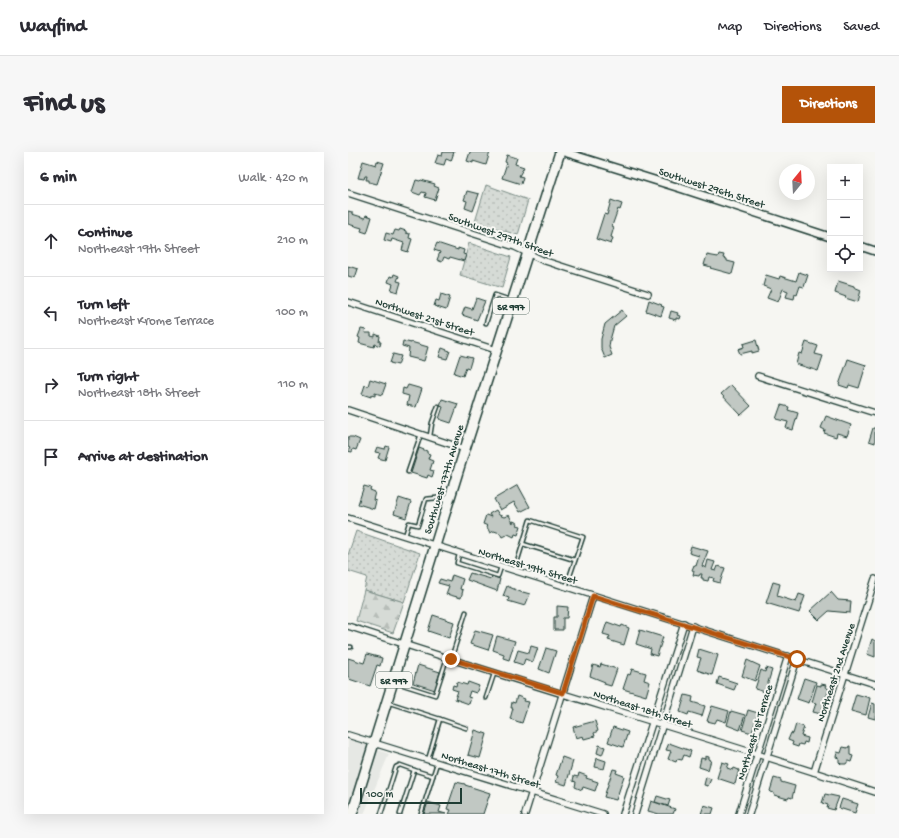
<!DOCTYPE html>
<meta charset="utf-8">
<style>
:root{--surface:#fff;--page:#f7f7f7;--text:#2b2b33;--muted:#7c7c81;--line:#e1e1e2;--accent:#b45309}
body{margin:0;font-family:"Gochi Hand",sans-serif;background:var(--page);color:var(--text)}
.controls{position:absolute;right:12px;top:12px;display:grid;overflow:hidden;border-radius:0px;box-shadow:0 4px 16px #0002}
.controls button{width:36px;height:36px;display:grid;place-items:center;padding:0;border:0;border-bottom:1px solid var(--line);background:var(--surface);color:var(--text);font:20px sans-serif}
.compass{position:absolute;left:431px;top:12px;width:36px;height:36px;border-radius:50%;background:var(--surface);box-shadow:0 4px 16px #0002;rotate:18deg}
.scale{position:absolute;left:12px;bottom:10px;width:102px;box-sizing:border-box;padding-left:4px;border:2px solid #1f3d34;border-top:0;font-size:11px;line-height:14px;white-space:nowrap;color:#1f3d34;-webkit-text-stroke:3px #f6f6f2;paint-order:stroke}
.stop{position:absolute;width:12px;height:12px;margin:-9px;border:3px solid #b45309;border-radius:50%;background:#fff}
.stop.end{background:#b45309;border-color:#fff;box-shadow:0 1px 4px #0008}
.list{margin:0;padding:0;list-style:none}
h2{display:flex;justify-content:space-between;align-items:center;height:52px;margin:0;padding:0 16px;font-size:17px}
h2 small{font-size:13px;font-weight:400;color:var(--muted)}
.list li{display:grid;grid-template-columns:26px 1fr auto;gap:12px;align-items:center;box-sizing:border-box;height:72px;padding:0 16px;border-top:1px solid var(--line)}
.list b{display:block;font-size:15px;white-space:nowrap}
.list p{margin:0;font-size:13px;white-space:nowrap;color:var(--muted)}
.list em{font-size:13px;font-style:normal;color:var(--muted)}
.icon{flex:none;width:22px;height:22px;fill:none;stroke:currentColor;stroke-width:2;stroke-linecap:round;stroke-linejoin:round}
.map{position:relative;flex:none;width:527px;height:662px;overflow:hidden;border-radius:0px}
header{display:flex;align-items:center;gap:24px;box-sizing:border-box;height:56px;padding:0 20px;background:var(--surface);border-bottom:1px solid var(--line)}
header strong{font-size:19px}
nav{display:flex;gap:22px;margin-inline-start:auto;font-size:14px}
.intro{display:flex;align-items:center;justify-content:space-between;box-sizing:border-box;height:96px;padding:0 24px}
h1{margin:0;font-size:28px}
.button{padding:10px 18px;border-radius:0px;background:var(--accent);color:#fff;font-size:14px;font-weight:700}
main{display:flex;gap:24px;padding:0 24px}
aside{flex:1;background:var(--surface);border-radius:0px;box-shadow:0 4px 16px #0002}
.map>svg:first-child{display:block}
.built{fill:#e6e8e4}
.grass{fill:url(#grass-dots);stroke:#7a8c85}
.forest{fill:url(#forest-firs);stroke:#7a8c85}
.building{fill:#c1c8c3;stroke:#1f3d34}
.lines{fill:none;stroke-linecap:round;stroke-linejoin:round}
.service-casing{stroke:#1f3d34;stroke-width:5.5}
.minor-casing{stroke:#1f3d34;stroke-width:8}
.tertiary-casing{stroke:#1f3d34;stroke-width:10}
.trunk-casing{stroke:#1f3d34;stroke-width:12}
.service{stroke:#f6f6f2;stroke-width:2.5}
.minor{stroke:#f6f6f2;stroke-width:5.5}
.tertiary{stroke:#f6f6f2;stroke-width:7}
.trunk{stroke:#f6f6f2;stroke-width:9}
.route{stroke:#b45309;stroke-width:5}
.labels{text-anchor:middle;stroke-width:4;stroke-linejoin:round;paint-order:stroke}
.shield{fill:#f6f6f2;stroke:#60746d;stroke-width:1}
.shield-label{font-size:10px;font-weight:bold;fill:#1f3d34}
.street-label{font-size:11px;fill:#1f3d34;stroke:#f6f6f2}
</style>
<header>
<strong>Wayfind</strong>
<nav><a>Map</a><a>Directions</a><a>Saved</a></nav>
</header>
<div class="intro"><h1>Find us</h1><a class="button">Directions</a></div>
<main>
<aside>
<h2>6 min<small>Walk · 420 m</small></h2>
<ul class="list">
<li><svg class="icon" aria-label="ahead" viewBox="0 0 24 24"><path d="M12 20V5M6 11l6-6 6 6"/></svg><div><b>Continue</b><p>Northeast 19th Street</p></div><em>210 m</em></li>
<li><svg class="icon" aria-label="left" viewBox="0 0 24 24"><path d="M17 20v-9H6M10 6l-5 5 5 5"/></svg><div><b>Turn left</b><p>Northeast Krome Terrace</p></div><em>100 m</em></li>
<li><svg class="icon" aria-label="right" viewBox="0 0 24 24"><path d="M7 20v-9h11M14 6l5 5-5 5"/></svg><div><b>Turn right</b><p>Northeast 18th Street</p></div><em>110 m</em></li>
<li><svg class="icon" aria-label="arrive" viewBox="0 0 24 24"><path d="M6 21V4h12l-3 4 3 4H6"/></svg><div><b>Arrive at destination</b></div></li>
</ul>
</aside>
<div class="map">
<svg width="527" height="662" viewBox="0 0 527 662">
<defs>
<pattern id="grass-dots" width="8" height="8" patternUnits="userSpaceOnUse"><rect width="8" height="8" fill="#d6dbd6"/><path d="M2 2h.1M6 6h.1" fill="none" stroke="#b7bdb8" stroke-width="1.8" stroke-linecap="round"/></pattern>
<pattern id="forest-firs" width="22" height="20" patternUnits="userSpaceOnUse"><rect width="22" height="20" fill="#d6dbd6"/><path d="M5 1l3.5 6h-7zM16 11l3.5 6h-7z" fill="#b7bdb8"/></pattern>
</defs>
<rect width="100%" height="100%" fill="#f6f6f2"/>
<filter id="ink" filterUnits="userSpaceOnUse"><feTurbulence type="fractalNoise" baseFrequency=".025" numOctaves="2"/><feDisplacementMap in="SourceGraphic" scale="8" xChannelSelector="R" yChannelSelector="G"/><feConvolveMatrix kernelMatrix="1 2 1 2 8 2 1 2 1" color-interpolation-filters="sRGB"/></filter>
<g filter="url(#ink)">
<path class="built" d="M0,586L41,602L16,662H0Z"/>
<g class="grass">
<path d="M138,33L180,48L170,83L127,70Z"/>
<path d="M121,91L163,105L154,136L112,123Z"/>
<path d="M8,379L72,401L56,450L16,438L19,425L0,419V403Z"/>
</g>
<path class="forest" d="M16,438L56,450L45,481L8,469Z"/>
<g class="building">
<path d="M95,0H106L103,9L98,7L96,13L87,11L90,3L94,4Z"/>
<path d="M122,0H142L138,13L125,9V11L119,9Z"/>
<path d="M159,3L169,6L167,12L176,15L171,24L175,25L173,32L154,26L159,11L157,10Z"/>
<path d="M15,9L28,13L29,9L36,11L29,32L21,30V28H18L19,24H17L16,27L10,26Z"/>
<path d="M68,28L72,29L73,28L87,32L86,34L91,36L87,48L77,45L78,41L74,40L72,43L64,40Z"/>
<path d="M119,39L131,42L125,59L117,56L119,49L116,48Z"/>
<path d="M263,48L274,52L272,58L270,57L264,74L266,75L263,85L265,86L263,92L248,87L256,62L259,63Z"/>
<path d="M0,59L4,60V62L17,66L18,63L24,65L19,81L13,79L14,76L0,72Z"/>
<path d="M52,77L58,79V81L62,82L61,86L64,87L60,100L54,98L56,91L44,87L43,90L36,88L38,81L45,83L47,78L51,79Z"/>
<path d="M89,91L110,98V96L116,98L115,102L118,103L116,109L102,105L101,107L96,105L94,110L89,108L92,100L86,98Z"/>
<path d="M371,102L376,103L375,106L379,107V109L387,111L384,122L362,116L363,115L356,113L359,103L370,105Z"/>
<path d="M0,114L10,117L7,126L0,124Z"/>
<path d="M451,120L460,123L456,135L452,134L449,143L447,142L446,147L438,145L440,139L435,137L430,150L419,146L423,137L415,134L418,123L431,127L432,124L448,129Z"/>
<path d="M46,122L51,124L49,129L53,130L50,140L43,138L45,132L40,130L42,124L45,125Z"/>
<path d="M490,129L506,134V135L513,138L510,150L497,146L498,145L487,141Z"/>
<path d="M93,142L102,145L98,158L86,154L88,148L91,149Z"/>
<path d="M128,146L137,149L129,168L114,163L117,155L124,157Z"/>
<path d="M301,148L314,153L313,154L316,155L313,164L298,159Z"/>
<path d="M274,158L278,164L266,174L262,188L261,195L264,203L257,206L253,196V187L257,172Z"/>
<path d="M323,159L330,161L329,163L333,164L332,167L328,166V168L321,166Z"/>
<path d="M13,177L18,178L17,181H23V184L27,185V182L32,184L31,190H33L32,194L27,192L26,195L11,191L12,186L10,185Z"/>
<path d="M408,188L411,199L404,201V199L392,202L390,197L396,195L395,192Z"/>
<path d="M55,189L63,191V190L80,195L76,209L60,205L61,196L54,194Z"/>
<path d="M458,190L470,194L467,202L475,204L470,219L448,212L451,201L454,202Z"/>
<path d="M94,196L102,199L99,207L91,205Z"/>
<path d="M45,202L53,204L50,213L42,211Z"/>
<path d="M112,203L124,206L121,216L118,215L115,224L106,221Z"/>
<path d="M500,207L518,213L511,236L501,233L500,236L491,233Z"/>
<path d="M22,227L38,232L34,243L27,241V244L23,243V245L14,242L17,233L20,234Z"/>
<path d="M60,233L74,237L68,255L59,253L61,244L54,242L55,236L58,237Z"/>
<path d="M383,233L403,254L393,263L373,242Z"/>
<path d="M94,247L110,252L103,271L91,267L95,255L92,254Z"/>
<path d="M433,253L441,255L440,258L450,261L445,278L438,276L440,270L428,267Z"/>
<path d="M478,264L503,273L499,284L489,281L488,285L476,281L477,278L473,276Z"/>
<path d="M525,276H527V291L521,289Z"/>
<path d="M0,285H5L12,288L8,298L5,297L4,300L0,299L2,296L0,295Z"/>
<path d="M38,294L41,295L37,308L30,306L32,301L27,300L29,295L37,297Z"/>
<path d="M71,296L79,299V301L82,302L80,307L85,309L82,318L86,319L84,325L80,323L79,326L63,321Z"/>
<path d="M170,333L182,355L172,360L166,350L152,358L146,347Z"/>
<path d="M16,334L23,336L22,338L27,340L25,348L28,349L26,357L10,352Z"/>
<path d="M51,346L63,350L58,366L46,362Z"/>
<path d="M148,358L151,363L156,365L161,363L165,371V369L170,371L169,373L173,374L170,383L167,382L166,385L160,382L154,385L152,381L146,379L142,381L139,375L140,374L135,372L138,363L143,365L141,362Z"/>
<path d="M343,394L360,399L354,414L358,416L360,408L367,410L364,418L368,419L370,414L377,416L372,431L365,429L366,426L361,425L360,429L355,428V426H353L354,422H352L351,424L345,423L346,419L344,418L346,413L348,414L351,404L341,401Z"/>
<path d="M122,421L143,427L144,424L152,427L149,439L119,428Z"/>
<path d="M104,423L115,427L112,437L115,438L113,446L98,442L101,434L90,431L92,427L102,430Z"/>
<path d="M425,430L432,432L429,444L448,450L451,442L457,444L451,461L418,451Z"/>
<path d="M159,434L175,441V440L182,442L177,454L160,449L161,446L155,444Z"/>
<path d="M483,440L490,448L503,449L502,461L481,459L471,468L462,459Z"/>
<path d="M209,454L220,455L219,466H215V478H206V465H209Z"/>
<path d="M85,463L106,470L101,486L80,479Z"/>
<path d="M259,470L273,475L274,473L281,476L276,493L260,488L262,484L255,482Z"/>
<path d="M127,478L145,483L140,498L122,492Z"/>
<path d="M292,478L315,485L309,504L302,502L303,497L288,492Z"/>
<path d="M149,484L167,489L161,508L155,506L156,502L145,498Z"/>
<path d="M524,487L527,489V505L519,502Z"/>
<path d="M183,494L190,496L185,510L177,507L175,513L166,510L170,498L181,501Z"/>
<path d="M198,496L208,499L201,521L191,517Z"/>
<path d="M351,497L370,503L364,523L349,518L353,506L349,505Z"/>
<path d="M19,502L34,506L32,514L29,513L22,534L1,527L2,525H0V506L16,511Z"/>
<path d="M399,508L412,514L407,529L394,524Z"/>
<path d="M253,512L269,517L263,534L256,532L257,530L242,524L245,513L252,515Z"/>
<path d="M70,513L92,520L87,538L65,531Z"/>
<path d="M418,516L424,518L417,540L407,537L413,518L417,520Z"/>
<path d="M284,517L298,521L296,528L302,530L298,544L275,537L280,522L282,523Z"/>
<path d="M371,525L389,531L386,538L369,532Z"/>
<path d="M456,526L468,530L461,551L449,547Z"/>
<path d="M109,530L119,533L120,530L131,534L128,541L122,539L120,545L123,546L121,552L107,547L110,539L104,537L105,533L108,534Z"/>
<path d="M473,532L478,533L477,535L481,537L473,562L465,560L468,551L464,550L469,533L473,534Z"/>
<path d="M508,542L522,546L518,563L503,559Z"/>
<path d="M337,543L345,545L344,550L357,554L354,564L341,560L340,563L332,560Z"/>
<path d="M169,544L177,547L176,549L181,550L174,571L162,567L165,556H163L164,550L167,551Z"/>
<path d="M524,551L527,552V567L520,565Z"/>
<path d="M364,554L381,559L378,570L369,567L367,571L359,569Z"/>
<path d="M400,558L410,561L404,581L394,578Z"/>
<path d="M383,559L397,563L392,578L379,573Z"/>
<path d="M247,569L250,579L246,581L247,584L236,587L235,584L228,586L225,575Z"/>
<path d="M448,572L456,575L453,584L460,586L459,591L456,590L455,593L451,592L450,595L444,593L445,590L440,588L443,581L445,582Z"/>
<path d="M265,575L280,580L275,595L260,590Z"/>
<path d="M127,578L139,582L132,606L120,603Z"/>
<path d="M321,591L343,599L341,605L336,603L334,608L329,607L328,610L320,607L323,599L318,598Z"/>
<path d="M251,593L257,595L254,603L249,601Z"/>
<path d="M501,594H502V603L505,604L503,610L500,609L498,612H493L491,610V606L488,605L489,600L493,601L495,595L500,596Z"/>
<path d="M357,604L361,605V607L363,608L360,618L351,615L353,606L357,607Z"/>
<path d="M214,605L225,609L218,633L208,630L210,624L208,623Z"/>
<path d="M249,606L258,609L256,617L247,615Z"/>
<path d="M374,610L381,612L379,616L385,618L386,616L391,618L387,632L369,626Z"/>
<path d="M265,617L269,618L268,621L276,624L268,648L256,645Z"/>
<path d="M231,621L239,624L238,626L250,630L247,639L235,635L234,638L227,635L228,630L225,629L226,624L230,625Z"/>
<path d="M358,625L363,627L360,634L356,633Z"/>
<path d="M426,626L433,628V630L447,634L444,646L441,645L440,647L426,643V641L423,640L422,639Z"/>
<path d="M108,630L117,632V633L142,641L135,662H101L103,658L99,657Z"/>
<path d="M477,642L491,645L486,658L479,656L480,653L474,651Z"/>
<path d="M309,644L322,648L320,654L307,650Z"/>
<path d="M494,647L510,652L507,661L491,656Z"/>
<path d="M303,649L327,657L325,662H311L300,659Z"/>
<path d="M80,650L93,654L91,660L98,662H76Z"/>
<path d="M356,653L366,656L364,662H353Z"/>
</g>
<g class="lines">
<defs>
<g id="service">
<path d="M138,171L147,143L162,148"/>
<path d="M82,284L84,271L90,254"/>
<path d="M60,320L73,282"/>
<path d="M57,384L61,371L70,373L78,347L89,346L98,349"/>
<path d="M175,392L227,408"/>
<path d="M111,402L109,411L150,424L153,415"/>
<path d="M167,417L182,368L235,385L218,435"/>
<path d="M0,495H3"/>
<path d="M103,507L118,460"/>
<path d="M46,530L87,543L99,506"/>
<path d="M138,546L146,522"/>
<path d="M42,551L92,567L80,608"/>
<path d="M92,567L118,576"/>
<path d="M33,662L48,615L52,613L66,618"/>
<path d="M52,662L66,618L85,624"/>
<path d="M73,662L89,611"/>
</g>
<g id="minor">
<path d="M0,41L167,95L194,108L300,142"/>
<path d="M0,150L148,198"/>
<path d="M410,224L527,261"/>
<path d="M0,258L117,297"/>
<path d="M0,366L527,532"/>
<path d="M0,474C175,532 352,582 527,640"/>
<path d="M0,583L255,662"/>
<path d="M466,620L527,427"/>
<path d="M177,662L245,444"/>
<path d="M275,662L336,471"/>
<path d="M287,662L345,474"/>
<path d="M391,662L440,504"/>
<path d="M401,662L449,507"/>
</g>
<g id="tertiary">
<path d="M216,0L335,37L482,85"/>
<path d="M512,94L527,99"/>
</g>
<path id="trunk" d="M4,662L117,297L212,0"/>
</defs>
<use href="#service" class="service-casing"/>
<use href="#minor" class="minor-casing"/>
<use href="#tertiary" class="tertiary-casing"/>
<use href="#trunk" class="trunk-casing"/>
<use href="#service" class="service"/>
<use href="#minor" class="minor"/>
<use href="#tertiary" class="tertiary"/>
<use href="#trunk" class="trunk"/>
</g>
</g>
<g class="lines" filter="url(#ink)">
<path class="route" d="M103,507L215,541L245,444L449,507"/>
</g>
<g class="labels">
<g class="shield">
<rect x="145" y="146" width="36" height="16" rx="3"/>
<rect x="28" y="520" width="36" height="16" rx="3"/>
</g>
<g class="shield-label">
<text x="163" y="158">SR 997</text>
<text x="46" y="532">SR 997</text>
</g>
<g class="street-label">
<text transform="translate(364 35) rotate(18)" y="4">Southwest 296th Street</text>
<text transform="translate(153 82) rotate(20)" y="4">Southwest 297th Street</text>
<text transform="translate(77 164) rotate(18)" y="4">Northwest 21st Street</text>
<text transform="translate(95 327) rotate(-73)" y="4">Southwest 177th Avenue</text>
<text transform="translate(180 413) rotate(17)" y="4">Northeast 19th Street</text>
<text transform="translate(487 520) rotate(-72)" y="4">Northeast 2nd Avenue</text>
<text transform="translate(295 556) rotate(18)" y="4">Northeast 18th Street</text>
<text transform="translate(406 580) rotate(-73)" y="4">Northeast 1st Terrace</text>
<text transform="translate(143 617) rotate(17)" y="4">Northeast 17th Street</text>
</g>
</g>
</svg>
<div class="controls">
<button>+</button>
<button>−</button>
<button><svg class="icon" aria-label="locate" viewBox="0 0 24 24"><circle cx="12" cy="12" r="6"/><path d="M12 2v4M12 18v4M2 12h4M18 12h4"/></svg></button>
</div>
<svg class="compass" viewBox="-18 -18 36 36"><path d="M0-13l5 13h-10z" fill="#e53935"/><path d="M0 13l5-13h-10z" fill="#7c7c81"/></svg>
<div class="scale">100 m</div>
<div class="stop" style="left:449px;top:507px"></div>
<div class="stop end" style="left:103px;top:507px"></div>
</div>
</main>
